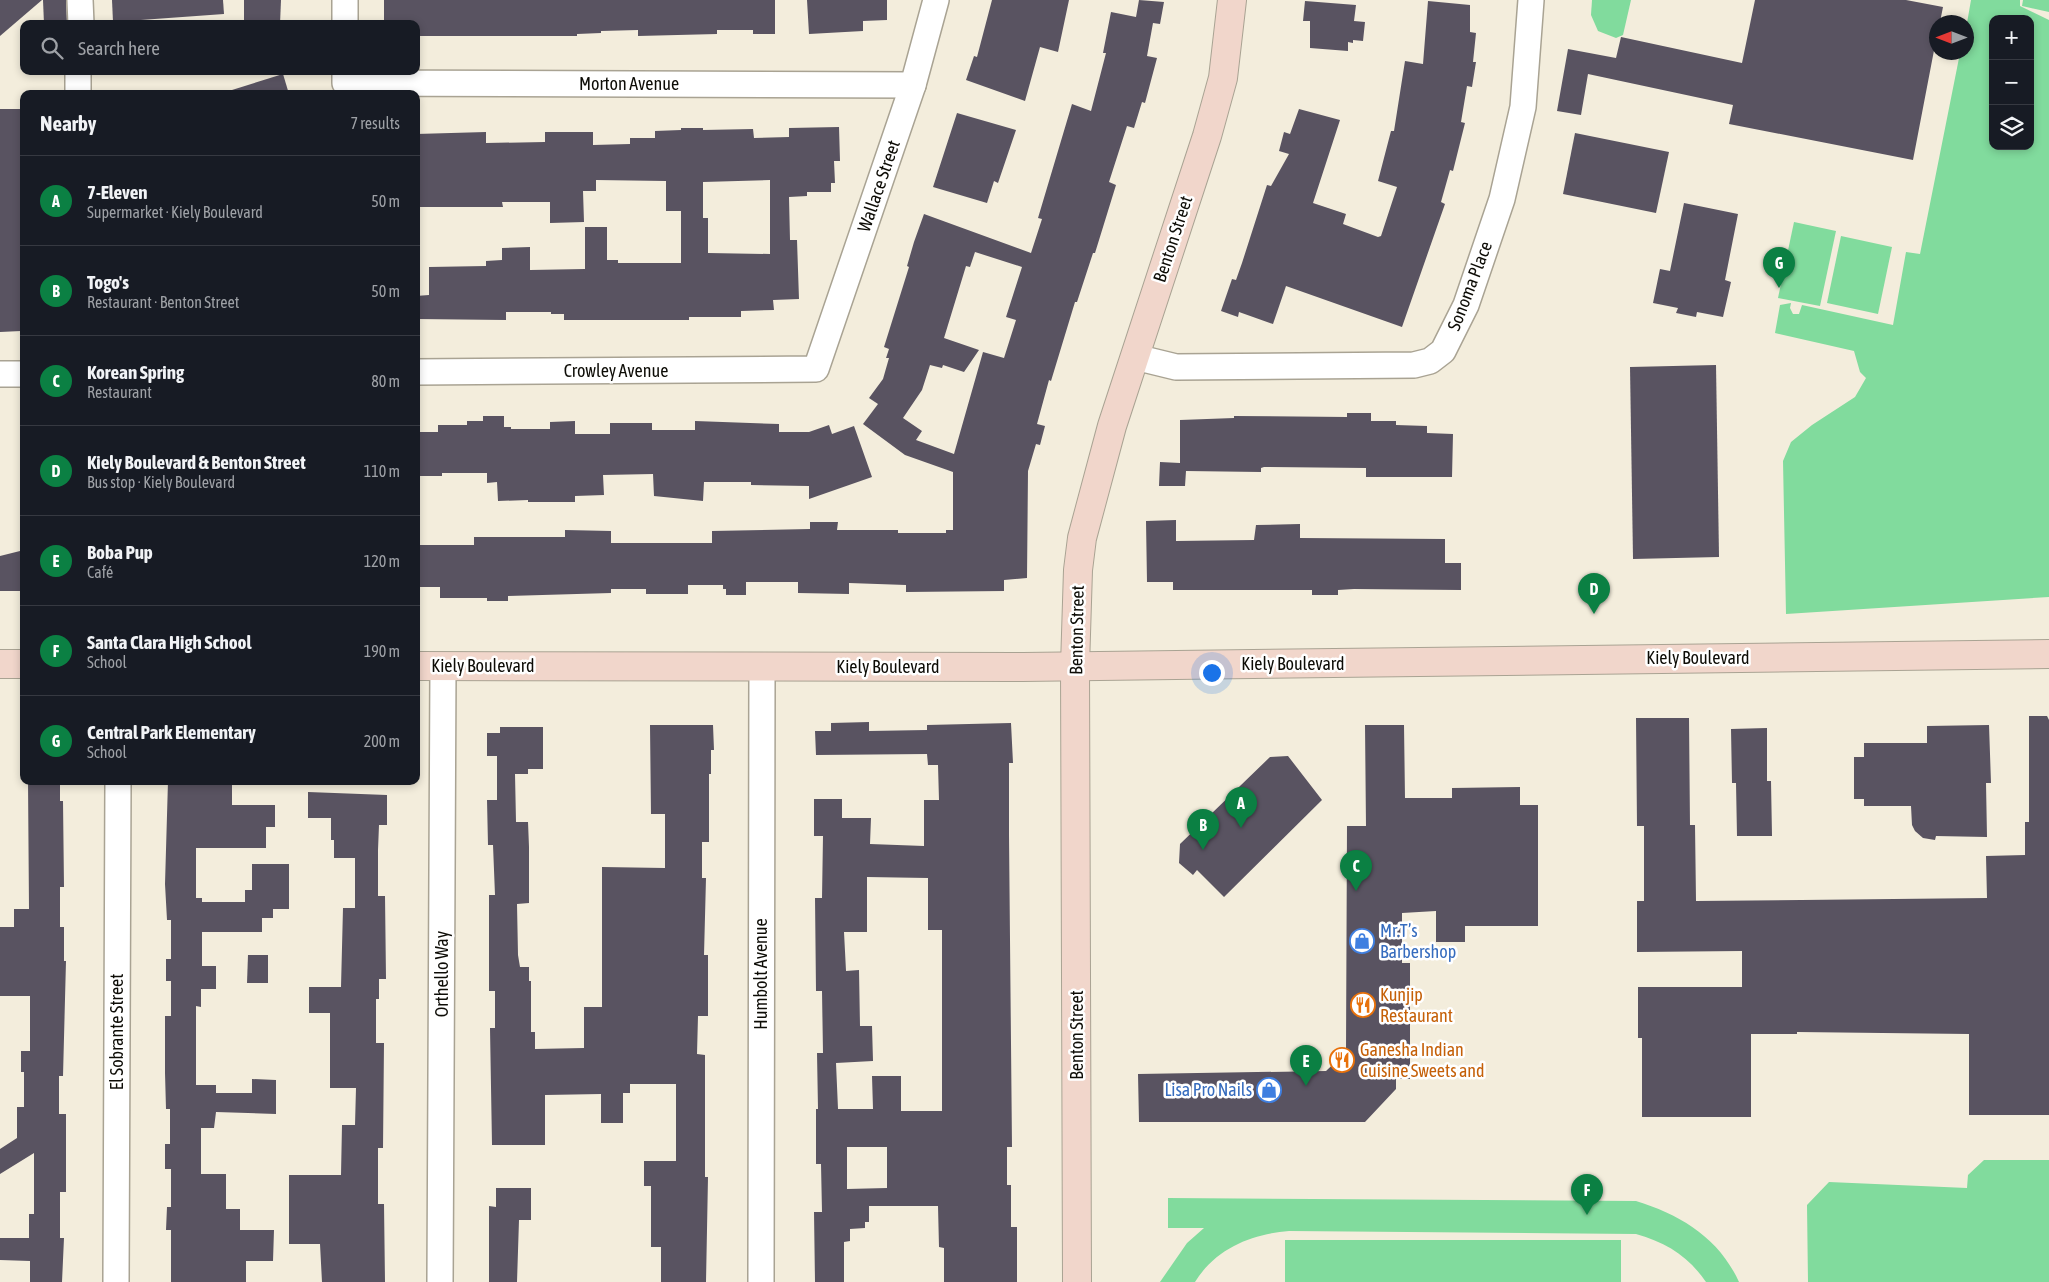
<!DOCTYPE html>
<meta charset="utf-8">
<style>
:root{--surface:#171b24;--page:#242831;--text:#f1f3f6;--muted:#9ea1a6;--line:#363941;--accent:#0b8043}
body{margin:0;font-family:"Asap Condensed",sans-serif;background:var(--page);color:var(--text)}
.controls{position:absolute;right:15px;top:15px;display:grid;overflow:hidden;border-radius:10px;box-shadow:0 2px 8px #0003}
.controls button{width:45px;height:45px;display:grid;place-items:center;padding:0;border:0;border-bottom:1px solid var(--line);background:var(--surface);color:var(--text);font:25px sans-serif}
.compass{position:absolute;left:1929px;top:15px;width:45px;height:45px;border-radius:50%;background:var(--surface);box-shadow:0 2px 8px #0003;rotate:270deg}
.you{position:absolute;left:1211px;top:672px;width:18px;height:18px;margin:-12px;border:4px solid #fff;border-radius:50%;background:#1a73e8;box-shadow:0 0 0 8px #1a73e833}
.badge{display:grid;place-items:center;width:32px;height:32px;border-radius:50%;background:var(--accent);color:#fff;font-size:16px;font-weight:700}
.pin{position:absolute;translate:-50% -41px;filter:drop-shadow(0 1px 2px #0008)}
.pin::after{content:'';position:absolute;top:26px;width:18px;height:15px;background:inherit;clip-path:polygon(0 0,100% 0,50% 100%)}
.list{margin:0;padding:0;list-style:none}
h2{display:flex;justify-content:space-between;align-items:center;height:65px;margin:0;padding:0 20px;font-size:21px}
h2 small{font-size:16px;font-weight:400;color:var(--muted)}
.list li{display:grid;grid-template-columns:32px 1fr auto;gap:15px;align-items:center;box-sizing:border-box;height:90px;padding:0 20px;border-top:1px solid var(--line)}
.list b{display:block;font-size:19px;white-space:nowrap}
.list p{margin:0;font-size:16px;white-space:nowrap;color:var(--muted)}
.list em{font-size:16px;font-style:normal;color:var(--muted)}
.icon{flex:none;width:28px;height:28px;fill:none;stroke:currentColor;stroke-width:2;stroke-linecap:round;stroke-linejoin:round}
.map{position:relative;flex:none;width:2049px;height:1282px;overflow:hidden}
.search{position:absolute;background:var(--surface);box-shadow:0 2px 8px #0003;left:20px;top:20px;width:400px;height:55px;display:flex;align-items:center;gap:12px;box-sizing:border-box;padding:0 18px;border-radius:10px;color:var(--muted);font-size:19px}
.panel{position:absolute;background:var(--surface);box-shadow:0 2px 8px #0003;left:20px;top:90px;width:400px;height:695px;border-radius:10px}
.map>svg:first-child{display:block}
.green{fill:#81db9d;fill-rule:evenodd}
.building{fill:#595361;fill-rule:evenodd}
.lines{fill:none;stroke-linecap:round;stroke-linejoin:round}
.minor-casing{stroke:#a9a393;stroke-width:28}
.secondary-casing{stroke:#a9a393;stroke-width:30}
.minor{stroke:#fff;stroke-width:25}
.secondary{stroke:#f1d6cb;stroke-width:28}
.labels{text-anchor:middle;stroke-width:5;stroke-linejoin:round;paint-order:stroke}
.street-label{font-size:18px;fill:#0d0c06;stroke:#fff}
.shop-label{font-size:18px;fill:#366cbe;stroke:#fff;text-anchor:start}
.food-label{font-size:18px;fill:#c56008;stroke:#fff;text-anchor:start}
</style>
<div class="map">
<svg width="2049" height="1282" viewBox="0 0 2049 1282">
<rect width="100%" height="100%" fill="#f3eddc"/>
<g class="green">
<path d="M1592,0H1631L1623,35L1616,38L1598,31L1591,15Z"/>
<path d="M1971,0H2020V6L2049,20V597L1786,614L1783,461L1791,442L1812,425L1855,397L1866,378L1860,372L1854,351L1775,333L1780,305L1791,303L1790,308L1793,314H1799L1802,305L1893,325L1906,252L1920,254L1960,53L1966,52L1967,23ZM1993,19H2030V146H1993Z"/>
<path d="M2023,0H2049V12L2022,6Z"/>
<path d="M1794,222L1836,231L1820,306L1778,298Z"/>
<path d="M1841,236L1892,247L1878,314L1827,303Z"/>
<path d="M1984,1160H2049V1282H1808L1807,1205L1829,1182L1967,1188L1968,1175Z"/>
<path d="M1168,1198L1636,1201C1681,1215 1719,1238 1739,1282H1706C1688,1256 1667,1243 1636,1234L1289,1231C1252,1234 1216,1248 1195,1282H1160L1187,1243L1204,1228H1168Z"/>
<rect x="1285" y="1240" width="336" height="42"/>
</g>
<g class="building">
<path d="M0,0H42L0,36Z"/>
<path d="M43,0H66L67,24H44Z"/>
<path d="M112,0H223L224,14L113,22Z"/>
<path d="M244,0H281L280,24H244Z"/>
<path d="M384,0H775V34H753V30H717V34L638,36V30L601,31V33L577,34V36H416V24H384Z"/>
<path d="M807,0H887V20L863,21V31L809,34Z"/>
<path d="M992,0H1069L1058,52L1040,47L1025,101L966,80L974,56L977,57Z"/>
<path d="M1139,0L1164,2L1160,24L1153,23L1147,56L1157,58L1145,103L1142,102L1134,128L1127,126L1109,182L1116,185L1095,253H1093L1077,302H1075L1051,381L1049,380L1037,424L1045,426L1040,445L1036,444L1028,471L1027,578L1004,580V591L906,592V585L849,583V594L798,593V582H746V595H726V589H723V585H688V594H646V589H611V593L508,596V601H487V598H440V587H416V545H474V537H565V530L611,531V543H712V531L810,529V522H838L837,530H898V533H946V530H953V472L905,455L863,424L878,404L869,398L883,379L889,358H886L889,349L884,347L909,267L907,266L914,242L924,214L1031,253L1042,219L1038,218L1072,104L1091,111L1106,53H1103L1111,12L1136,17ZM975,252L1022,267L1006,317L1016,320L1004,358L983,352L954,454L916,440L922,431L903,418L922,390L930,365L942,368L943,365L964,372L979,350L944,338L966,266L970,267Z"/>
<path d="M1755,0H1906L1943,7L1940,22H1936V40L1913,160L1729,124L1733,105L1588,74L1581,115L1557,111L1568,49L1616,58L1621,37L1742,63Z"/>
<path d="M1305,1L1356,5L1354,21L1365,22L1363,41L1353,40V43L1348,42V51L1310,48V21H1303Z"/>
<path d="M1428,1L1470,5V32L1476,33L1473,62H1476L1472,87L1467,86L1461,122L1465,123L1453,171L1450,170L1441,202L1445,204L1402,327L1286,286L1273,324L1239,312L1238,317L1221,311L1232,279L1236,280L1242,263L1267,185L1271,186L1289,154L1279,151L1284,132L1290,134L1299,109L1340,120L1313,203L1346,214L1343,224L1378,237L1381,236L1397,187L1378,181L1391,131H1394L1405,61L1423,64Z"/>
<path d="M283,74L289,94H233L232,90Z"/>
<path d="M0,109H23L24,315H21V331L0,332Z"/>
<path d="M957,113L1016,130L998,183L994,181L987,203L933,187Z"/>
<path d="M839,127L840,161H834L835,183H831V192H807V196L789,197L790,240H797L799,299L773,300L774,310L741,311V317H689V320H564V314H551V312H506V320L416,319V296L429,295V267L486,266V261L502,260V248L530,247V270L585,269V227H607V260H618V263H681V211H666V181L596,180V191H583L584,222L550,223V202H502L503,207H417L416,134L486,132V143L545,142V132H593V145L630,144V138H655V131L681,130V128H703V130L753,129L754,138L789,137V128ZM770,180V254L708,253V218H703V182Z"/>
<path d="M1575,133L1669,152L1656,213L1563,194Z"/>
<path d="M1684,203L1738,214L1725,280L1731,282L1723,317L1697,312L1696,317L1676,313L1678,308L1653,303L1660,269L1670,271Z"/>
<path d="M1716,365L1719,557L1633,559L1630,367Z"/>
<path d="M1347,413H1371V421H1396V425L1427,426V433L1453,434L1452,477H1366V468L1264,467L1261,468V472L1186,471L1185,486H1159L1160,462L1180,463V420L1234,418V416L1347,417Z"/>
<path d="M483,416H504V427H511V429H550V422L575,421V434H610V423H652V430H695V421L779,424V432H809L829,425L832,434L854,426L872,477L809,499V486L751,485V482H704L703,501L654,496L653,474L603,475L604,495L575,496V502H528V500L498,501L497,482L487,483V473H442V476H416V432H438V425H467V421H483Z"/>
<path d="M1176,520V541L1254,540L1256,525L1300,524V538L1445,539V563H1461V590L1354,589L1338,590V595H1312V590H1173V582H1147L1146,521Z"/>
<path d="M24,550V591H0V556Z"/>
<path d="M2029,716H2047L2049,720V1115H1969V1034L1797,1032V1034H1751V1117H1642V1038H1638V987H1742V951L1637,952V901H1644V826H1637L1636,718H1689L1690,825H1695L1696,901L1987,898L1986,856L2025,855V822H2029Z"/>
<path d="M869,722V731L927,730V725L1011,723L1013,763H1009V835L1012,1147H1007V1185H1011V1227H1017V1282H944V1248L939,1247L938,1206H869V1222H865V1228L850,1229V1241L844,1242V1282H815L814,1212H822L821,1164H816V1109H818L817,1053H823L822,991H816L815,898H822L823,836H814V799H842V818H871L870,844L924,846V800H939L938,765H928L927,754L816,755L815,731H831V723ZM867,877L928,878V930H942V1111H901V1076H872L873,1109H838L836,1063L873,1061L872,1026H860L859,970L846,971L844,932H867ZM847,1147H887V1188L847,1189Z"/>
<path d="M650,725H713L714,750H711V774H709V842H702V878H706L704,955H708V1016H698L697,1054L705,1055V1177H708L706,1282H661V1247H651V1186H644V1161H676V1084H630V1093H623V1123H601V1094L545,1095V1145H492L490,1028H495V991H489V895H495L493,845H488L487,800H497V756H487V733H500V727H543V769H528V774H515L516,822H528L529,847V903L517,904L518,955L520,967H529V981H531V1032H535V1049L584,1048V1007H602V867L665,868V814H651Z"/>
<path d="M1365,725H1404L1405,798H1452V788L1520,787V805H1538V926H1465V942H1436V911L1402,913V963H1410V1079H1396V1089L1365,1122H1139L1138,1074L1326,1071L1346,1052L1347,826H1366Z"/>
<path d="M1989,725L1991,783H1986L1987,837L1936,836L1935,840L1923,838L1915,831L1912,825L1911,806H1864V799H1854V757H1864V743H1927V726Z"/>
<path d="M1767,728V781H1771L1772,836H1737L1736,783H1732L1731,729Z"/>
<path d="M1288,756L1322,800L1224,897L1197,870L1193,875L1179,863L1180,844L1270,757Z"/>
<path d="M28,781H60V801H63L64,887H60V927H64V961H66L63,1076H59V1114H66V1192H60V1238H64L62,1282H30V1261L0,1260V1238H29V1214H34V1153L0,1174V1149L17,1138V1107H24V1072H21V1051H30V996H0V927H14V909H29Z"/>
<path d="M168,781H232V805H275V827H266V848H196V898H202V902H245V890H252V864H289V909H273V918H262V932H202V966H216V989H201V1007L196,1006V1085H216V1093H252V1079L276,1080V1114L216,1112L214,1128H201V1174H226V1209H240V1230H274L273,1261H246V1282H171V1230H166L167,1207H171V1169H165V1144H170V1109H166L165,1073V1016H171V981H166V959H171V920H167L165,884Z"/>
<path d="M308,792L387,795V825H379L378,850V896H385L386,979H379V999H376V1043H384L383,1148H378V1204H384L385,1282H322L320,1244H289V1175H341L342,1125H355L356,1088H330V1013H309V987H341L343,908H355V858H334V840H331V818H308Z"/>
<path d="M248,955H268V983H247Z"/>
<path d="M496,1188H531V1220H519L517,1282H489V1206L496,1207Z"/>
</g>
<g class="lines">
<defs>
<g id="minor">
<path d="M80,0L81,24"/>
<path d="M345,0V24"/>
<path d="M345,71V83L913,85"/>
<path d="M78,94V71"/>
<path d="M1135,357L1176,367L1414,365L1430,361L1443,351L1466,305L1502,199L1523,107L1531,0"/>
<path d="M416,372L816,369L913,85L936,0"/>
<path d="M0,374H24"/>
<path d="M116,1282L118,781"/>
<path d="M440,1282L443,667"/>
<path d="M761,1282L762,666"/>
</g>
<g id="secondary">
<path d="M0,664H24"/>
<path d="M416,666L1023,667L2049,654"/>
<path d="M1077,1282L1075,666L1078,570L1082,538L1112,426L1207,136L1223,78L1232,0"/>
</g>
</defs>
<use href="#minor" class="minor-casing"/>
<use href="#secondary" class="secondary-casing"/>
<use href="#minor" class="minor"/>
<use href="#secondary" class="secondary"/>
</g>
<defs>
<symbol id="shop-ring" viewBox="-11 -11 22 22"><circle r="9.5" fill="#fff" stroke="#3f7fe0" stroke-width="1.5"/><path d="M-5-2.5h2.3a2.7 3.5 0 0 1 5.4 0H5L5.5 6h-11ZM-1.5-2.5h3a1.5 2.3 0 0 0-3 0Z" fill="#3f7fe0"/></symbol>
<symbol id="restaurant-ring" viewBox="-11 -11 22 22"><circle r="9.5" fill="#fff" stroke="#e8710a" stroke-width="1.5"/><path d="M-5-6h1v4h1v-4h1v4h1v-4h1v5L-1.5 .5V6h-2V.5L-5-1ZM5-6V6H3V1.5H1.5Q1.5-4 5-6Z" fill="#e8710a"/></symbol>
</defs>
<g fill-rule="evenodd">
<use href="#shop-ring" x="1348" y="927" width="28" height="28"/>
<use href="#restaurant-ring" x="1349" y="991" width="28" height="28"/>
<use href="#restaurant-ring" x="1328" y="1046" width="28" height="28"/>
<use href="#shop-ring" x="1255" y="1076" width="28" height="28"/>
</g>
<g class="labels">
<g class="street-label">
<text x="629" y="90">Morton Avenue</text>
<text transform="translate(879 186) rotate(-71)" y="6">Wallace Street</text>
<text transform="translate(1173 239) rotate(-72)" y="6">Benton Street</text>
<text transform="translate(1470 286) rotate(-69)" y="6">Sonoma Place</text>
<text x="616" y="377">Crowley Avenue</text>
<text transform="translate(1077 630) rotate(-89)" y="6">Benton Street</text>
<text x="1698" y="664">Kiely Boulevard</text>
<text x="1293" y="670">Kiely Boulevard</text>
<text x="483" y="672">Kiely Boulevard</text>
<text x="888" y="673">Kiely Boulevard</text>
<text transform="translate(442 974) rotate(-90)" y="6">Orthello Way</text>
<text transform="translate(761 974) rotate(-90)" y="6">Humbolt Avenue</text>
<text transform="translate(117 1032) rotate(-90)" y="6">El Sobrante Street</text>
<text transform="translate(1077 1035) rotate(-90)" y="6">Benton Street</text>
</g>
<g class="shop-label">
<text x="1380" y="937">Mr.T’s<tspan x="1380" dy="21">Barbershop</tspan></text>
<text x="1252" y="1096" text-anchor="end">Lisa Pro Nails</text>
</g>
<g class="food-label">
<text x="1380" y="1001">Kunjip<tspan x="1380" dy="21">Restaurant</tspan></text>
<text x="1360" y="1056">Ganesha Indian<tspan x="1360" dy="21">Cuisine Sweets and</tspan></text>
</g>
</g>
</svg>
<div class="controls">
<button>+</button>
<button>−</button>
<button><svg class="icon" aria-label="layers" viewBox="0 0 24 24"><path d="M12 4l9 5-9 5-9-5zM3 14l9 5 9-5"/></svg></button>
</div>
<svg class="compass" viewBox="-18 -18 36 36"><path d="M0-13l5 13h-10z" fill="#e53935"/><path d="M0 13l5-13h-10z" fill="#9ea1a6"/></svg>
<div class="you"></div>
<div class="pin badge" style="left:1241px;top:828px">A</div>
<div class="pin badge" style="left:1203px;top:850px">B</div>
<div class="pin badge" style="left:1356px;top:891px">C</div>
<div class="pin badge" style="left:1594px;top:614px">D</div>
<div class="pin badge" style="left:1306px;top:1086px">E</div>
<div class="pin badge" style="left:1587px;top:1215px">F</div>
<div class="pin badge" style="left:1779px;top:288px">G</div>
<div class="search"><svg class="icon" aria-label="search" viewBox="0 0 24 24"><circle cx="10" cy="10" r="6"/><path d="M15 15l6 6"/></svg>Search here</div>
<section class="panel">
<h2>Nearby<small>7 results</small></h2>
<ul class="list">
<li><span class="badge">A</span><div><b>7-Eleven</b><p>Supermarket · Kiely Boulevard</p></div><em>50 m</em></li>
<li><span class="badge">B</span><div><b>Togo's</b><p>Restaurant · Benton Street</p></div><em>50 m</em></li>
<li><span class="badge">C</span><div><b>Korean Spring</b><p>Restaurant</p></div><em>80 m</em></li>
<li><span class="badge">D</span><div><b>Kiely Boulevard &amp; Benton Street</b><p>Bus stop · Kiely Boulevard</p></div><em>110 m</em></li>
<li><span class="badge">E</span><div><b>Boba Pup</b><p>Café</p></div><em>120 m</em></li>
<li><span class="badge">F</span><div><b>Santa Clara High School</b><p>School</p></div><em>190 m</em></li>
<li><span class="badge">G</span><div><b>Central Park Elementary</b><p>School</p></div><em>200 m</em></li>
</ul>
</section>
</div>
